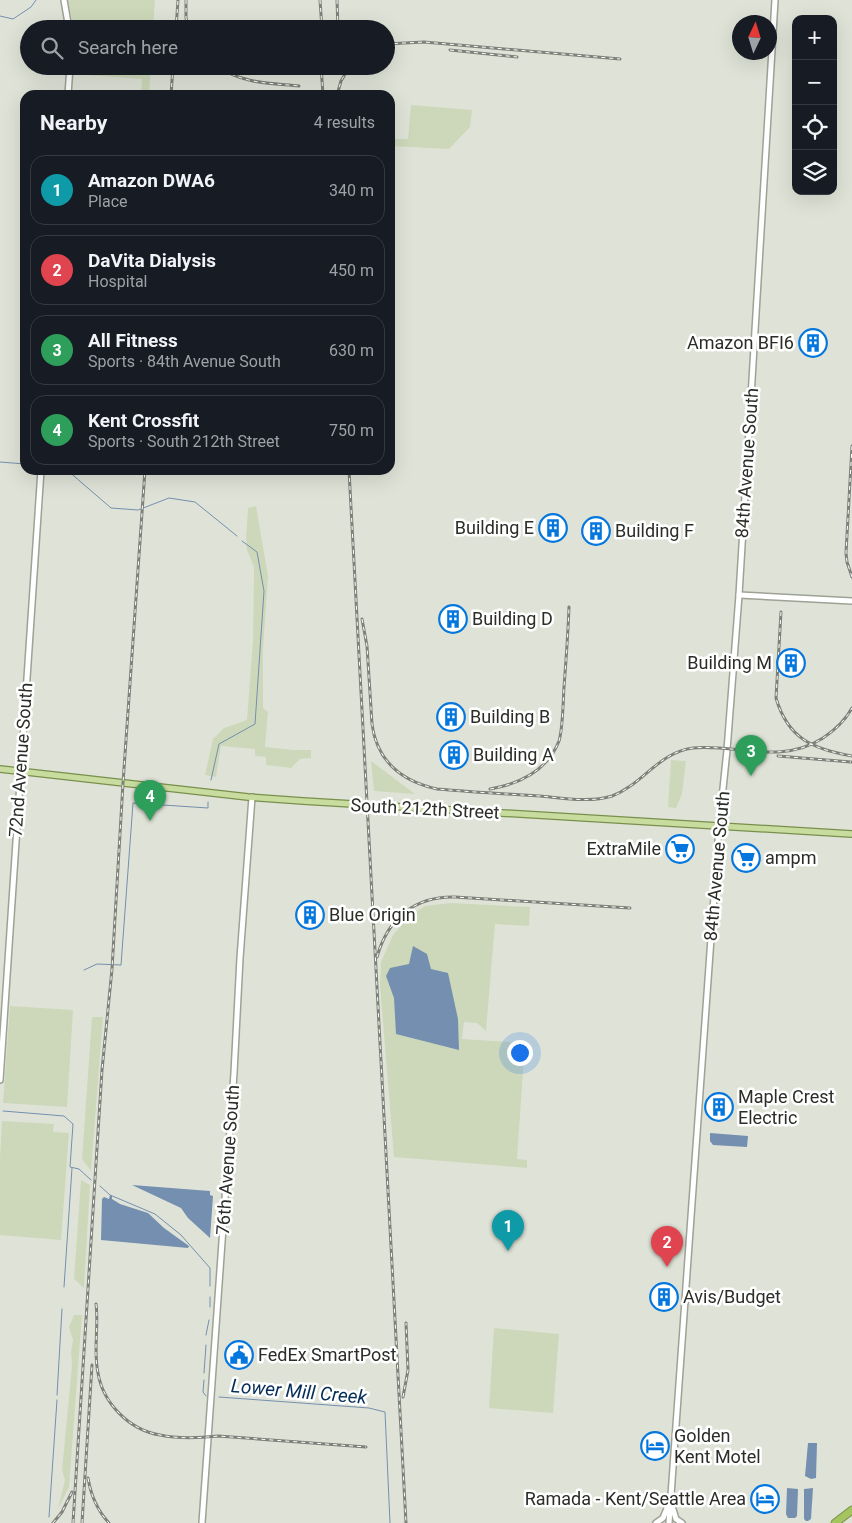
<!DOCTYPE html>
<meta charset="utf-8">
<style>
:root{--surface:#171b24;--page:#20242c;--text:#f1f3f6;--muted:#9ea1a6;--line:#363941;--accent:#0477de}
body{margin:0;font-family:Roboto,sans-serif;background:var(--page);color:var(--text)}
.controls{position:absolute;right:15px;top:15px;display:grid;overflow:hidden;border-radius:10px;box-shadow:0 5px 20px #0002}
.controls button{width:45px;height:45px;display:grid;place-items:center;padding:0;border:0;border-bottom:1px solid var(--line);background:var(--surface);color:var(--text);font:25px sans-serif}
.compass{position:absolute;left:732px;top:15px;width:45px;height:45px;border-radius:50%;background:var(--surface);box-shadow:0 5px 20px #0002;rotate:4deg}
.you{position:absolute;left:519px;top:1052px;width:18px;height:18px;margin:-12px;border:4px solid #fff;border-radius:50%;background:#1a73e8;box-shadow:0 0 0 8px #1a73e833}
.badge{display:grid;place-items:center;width:32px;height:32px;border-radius:50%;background:var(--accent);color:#fff;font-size:16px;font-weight:700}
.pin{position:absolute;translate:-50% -41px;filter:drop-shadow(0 1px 2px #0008)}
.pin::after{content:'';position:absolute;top:26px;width:18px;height:15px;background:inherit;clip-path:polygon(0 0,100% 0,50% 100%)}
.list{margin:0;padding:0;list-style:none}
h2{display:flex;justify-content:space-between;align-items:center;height:65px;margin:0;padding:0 20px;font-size:21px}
h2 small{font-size:16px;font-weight:400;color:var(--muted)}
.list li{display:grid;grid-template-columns:32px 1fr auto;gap:15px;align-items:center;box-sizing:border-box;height:70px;margin:0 10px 10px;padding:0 10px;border:1px solid var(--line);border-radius:15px}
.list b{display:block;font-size:19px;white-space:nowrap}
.list p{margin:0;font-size:16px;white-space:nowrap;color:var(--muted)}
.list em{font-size:16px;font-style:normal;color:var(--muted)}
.icon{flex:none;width:28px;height:28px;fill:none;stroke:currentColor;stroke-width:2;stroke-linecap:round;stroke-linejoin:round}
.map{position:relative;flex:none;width:852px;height:1523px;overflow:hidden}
.search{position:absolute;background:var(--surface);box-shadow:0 5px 20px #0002;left:20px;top:20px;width:375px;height:55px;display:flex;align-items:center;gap:12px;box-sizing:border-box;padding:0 18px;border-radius:28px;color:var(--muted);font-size:19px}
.panel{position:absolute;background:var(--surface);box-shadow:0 5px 20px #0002;left:20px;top:90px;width:375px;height:385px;border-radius:15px}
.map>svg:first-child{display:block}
.green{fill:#cdd8ba}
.water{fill:#748faf}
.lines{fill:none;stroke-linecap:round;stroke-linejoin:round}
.stream{stroke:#748faf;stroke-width:1}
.secondary-casing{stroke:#9da196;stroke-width:8}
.primary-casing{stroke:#798f4c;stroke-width:8}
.highway-casing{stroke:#798f4c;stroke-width:9}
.secondary{stroke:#fff;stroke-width:5}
.primary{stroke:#c8dc9f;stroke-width:5.5}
.highway{stroke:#a3c45f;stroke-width:7}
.rail-casing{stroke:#7e8179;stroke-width:3}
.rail{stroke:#fff;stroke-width:1;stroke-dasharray:4;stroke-linecap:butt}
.labels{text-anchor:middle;stroke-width:5;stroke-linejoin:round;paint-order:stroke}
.poi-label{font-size:18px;fill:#2b2d28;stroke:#fff;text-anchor:start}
.street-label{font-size:18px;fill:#2b2d28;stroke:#fff}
.water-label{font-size:19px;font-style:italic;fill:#042d57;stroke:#fff}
</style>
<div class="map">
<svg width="852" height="1523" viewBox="0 0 852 1523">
<rect width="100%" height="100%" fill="#dfe3d7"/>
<g class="green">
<path d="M68,0H155L153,29H74Z"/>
<path d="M76,66H151L149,95H141L142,79L76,74Z"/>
<path d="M411,105L472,110L470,127L449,149L390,146V139H408Z"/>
<path d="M256,506L268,576L263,650V708L268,712L265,747L294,750H311V758L300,759L291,768L266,765V757L255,756V749L221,746L216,777L205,775L213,739L224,728L247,720L253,640L254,567L247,550L246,539L248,508Z"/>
<path d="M671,760L686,761L682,794L676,808L668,807Z"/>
<path d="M371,761L415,794L374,791Z"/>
<path d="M450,903L530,907L529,926L495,924L486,1031L477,1023L464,1022L462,1039L525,1043L517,1159L527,1160V1168L394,1157L380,985L381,962L393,935L409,916L425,906Z"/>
<path d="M10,1006L73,1010L67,1107L3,1103Z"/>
<path d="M92,1017H103L91,1171L82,1159Z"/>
<path d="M2,1121L54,1124L53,1132L69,1133L61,1240L0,1235V1157Z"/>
<path d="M81,1180L90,1185L84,1288L74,1279Z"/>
<path d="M74,1315H82L69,1487L58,1509L65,1480L62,1470L72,1366L71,1351L73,1340L69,1327Z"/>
<path d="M494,1328L559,1334L553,1413L489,1408Z"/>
</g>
<g class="water">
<path d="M413,946L427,954L431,969L448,973L458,1019L459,1050L396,1034L394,998L386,976L390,968L409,964Z"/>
<path d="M710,1133L748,1136L747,1147L713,1145L710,1141Z"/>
<path d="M132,1185L210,1191V1195L213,1196L210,1238L188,1218L181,1208Z"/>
<path d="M110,1195L112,1196V1199L120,1204L148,1213L164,1228L189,1246L188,1248L101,1240L102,1199L104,1197L109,1199Z"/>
<path d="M808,1443H817L816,1478L811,1479L805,1476Z"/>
<path d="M787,1488L798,1489L797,1516L795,1518H788L786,1514Z"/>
<path d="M813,1488L811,1519L808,1521H806L804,1519V1489Z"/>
</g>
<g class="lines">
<g class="stream">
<path d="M0,16L13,19L31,7L36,0"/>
<path d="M0,462L25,464"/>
<path d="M67,470L111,508L138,510L169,498L195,502L237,536"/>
<path d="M211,780L219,744L255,724L264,591L257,552L242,541"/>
<path d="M84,970L97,964L121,965L133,803L208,808V802"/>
<path d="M3,1111L64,1116L73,1124L70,1167L79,1169L91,1180"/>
<path d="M100,1186L110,1195L155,1214L181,1235L210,1268V1286"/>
<path d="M64,1287L72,1168"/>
<path d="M210,1307V1297"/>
<path d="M206,1335L209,1320"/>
<path d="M204,1373L206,1345"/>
<path d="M204,1380L203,1392L206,1396"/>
<path d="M57,1395L62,1309"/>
<path d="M219,1397L369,1408L385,1412L390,1523"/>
<path d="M49,1517L57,1400"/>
</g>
<defs>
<g id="secondary">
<path d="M64,0L69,29"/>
<path d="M68,95L70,66"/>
<path d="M739,595L852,601"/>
<path d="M0,1080L41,470"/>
<path d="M671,1503L676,1519L682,1523"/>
<path d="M202,1523L234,1073L240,958L252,797"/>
<path d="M656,1523L663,1518L668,1506"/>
<path d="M669,1523L719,827L727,750L739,595L775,0"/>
</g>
<path id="primary" d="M0,769L248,797L303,801L852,834"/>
<path id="highway" d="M835,1523L852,1510"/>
</defs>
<use href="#secondary" class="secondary-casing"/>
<use href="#primary" class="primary-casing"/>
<use href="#highway" class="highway-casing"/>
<use href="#secondary" class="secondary"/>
<use href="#primary" class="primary"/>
<use href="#highway" class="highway"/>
<defs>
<g id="rail">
<path d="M186,0V18L189,29"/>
<path d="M320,0L322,29"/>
<path d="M337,0L338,29"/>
<path d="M176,29L178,0"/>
<path d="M386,44L424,42L620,59"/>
<path d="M450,50L517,57"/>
<path d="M217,66C243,84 269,83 299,86"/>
<path d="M321,66L323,95"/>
<path d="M171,95L173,66"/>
<path d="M337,95L341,81L350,66"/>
<path d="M852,446L846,553L847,562L852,577"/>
<path d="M349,470L406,1523"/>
<path d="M781,612L776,698C788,739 813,749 852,756"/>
<path d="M362,619L367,646L372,724C377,761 401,781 437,789C471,792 505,794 540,796C562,798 590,803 612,796C642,785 659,752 693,748C737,744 781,765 823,738C835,730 845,721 852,708"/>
<path d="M778,756L851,762"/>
<path d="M490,789C519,784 547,771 559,741C563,728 563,702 564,687C566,661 568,634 569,607"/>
<path d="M377,957C388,918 415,896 455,897L630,908"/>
<path d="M96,1304C99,1327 93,1350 98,1373C103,1403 129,1430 160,1435C179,1439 199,1438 218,1436L366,1447"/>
<path d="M403,1397L408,1370L406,1323"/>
<path d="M88,1478C91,1496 97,1510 109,1523"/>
<path d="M53,1523L62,1512L72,1492"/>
<path d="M73,1523L102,1070L112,969L123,783L145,470"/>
<path d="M82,1523L92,1365"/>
</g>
</defs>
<use href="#rail" class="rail-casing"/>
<use href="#rail" class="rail"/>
</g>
<defs>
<symbol id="building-ring" viewBox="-11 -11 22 22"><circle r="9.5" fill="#fff" stroke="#0477de" stroke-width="1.5"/><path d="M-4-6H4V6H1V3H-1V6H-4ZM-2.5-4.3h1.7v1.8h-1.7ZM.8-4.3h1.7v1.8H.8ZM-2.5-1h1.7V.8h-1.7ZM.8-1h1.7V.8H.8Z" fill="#0477de"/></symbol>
<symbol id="supermarket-ring" viewBox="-11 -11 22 22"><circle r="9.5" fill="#fff" stroke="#0477de" stroke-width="1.5"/><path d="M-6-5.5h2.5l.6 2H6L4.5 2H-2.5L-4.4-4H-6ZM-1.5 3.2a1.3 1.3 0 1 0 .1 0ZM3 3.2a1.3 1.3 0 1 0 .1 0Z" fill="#0477de"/></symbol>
<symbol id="civic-ring" viewBox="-11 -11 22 22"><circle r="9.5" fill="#fff" stroke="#0477de" stroke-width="1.5"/><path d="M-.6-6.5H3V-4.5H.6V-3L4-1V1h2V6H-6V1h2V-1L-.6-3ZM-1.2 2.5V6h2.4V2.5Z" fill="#0477de"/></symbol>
<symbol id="hotel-ring" viewBox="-11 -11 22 22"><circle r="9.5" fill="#fff" stroke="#0477de" stroke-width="1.5"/><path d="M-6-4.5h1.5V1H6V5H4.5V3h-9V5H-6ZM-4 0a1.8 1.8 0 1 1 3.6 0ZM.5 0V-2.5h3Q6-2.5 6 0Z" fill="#0477de"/></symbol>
</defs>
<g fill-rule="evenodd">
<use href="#building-ring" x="797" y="327" width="32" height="32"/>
<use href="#building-ring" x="537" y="512" width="32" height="32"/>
<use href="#building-ring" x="580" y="515" width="32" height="32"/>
<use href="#building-ring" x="437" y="603" width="32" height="32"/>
<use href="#building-ring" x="775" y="647" width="32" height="32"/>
<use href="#building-ring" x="435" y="701" width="32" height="32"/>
<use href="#building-ring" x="438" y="739" width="32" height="32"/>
<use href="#supermarket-ring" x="664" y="833" width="32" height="32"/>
<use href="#supermarket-ring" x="730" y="842" width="32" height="32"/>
<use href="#building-ring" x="294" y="899" width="32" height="32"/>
<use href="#building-ring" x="703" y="1091" width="32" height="32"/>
<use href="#building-ring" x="648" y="1281" width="32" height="32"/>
<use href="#civic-ring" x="223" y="1339" width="32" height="32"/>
<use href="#hotel-ring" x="639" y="1430" width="32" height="32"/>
<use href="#hotel-ring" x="749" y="1483" width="32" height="32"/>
</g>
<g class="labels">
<g class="poi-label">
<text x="794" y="349" text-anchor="end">Amazon BFI6</text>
<text x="534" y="534" text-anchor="end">Building E</text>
<text x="615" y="537">Building F</text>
<text x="472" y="625">Building D</text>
<text x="772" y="669" text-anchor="end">Building M</text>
<text x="470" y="723">Building B</text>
<text x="473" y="761">Building A</text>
<text x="661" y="855" text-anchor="end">ExtraMile</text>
<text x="765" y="864">ampm</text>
<text x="329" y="921">Blue Origin</text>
<text x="738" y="1103">Maple Crest<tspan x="738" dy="21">Electric</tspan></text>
<text x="683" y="1303">Avis/Budget</text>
<text x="258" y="1361">FedEx SmartPost</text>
<text x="674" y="1442">Golden<tspan x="674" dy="21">Kent Motel</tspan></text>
<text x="746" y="1505" text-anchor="end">Ramada - Kent/Seattle Area</text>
</g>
<g class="street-label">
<text transform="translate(747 463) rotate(-86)" y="6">84th Avenue South</text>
<text transform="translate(21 760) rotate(-86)" y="6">72nd Avenue South</text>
<text transform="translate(425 809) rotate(3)" y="6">South 212th Street</text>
<text transform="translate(717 866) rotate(-85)" y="6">84th Avenue South</text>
<text transform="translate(228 1160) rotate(-86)" y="6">76th Avenue South</text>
</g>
<g class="water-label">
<text transform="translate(299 1391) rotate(5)" y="7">Lower Mill Creek</text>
</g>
</g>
</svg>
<div class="controls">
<button>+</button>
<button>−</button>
<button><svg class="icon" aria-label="locate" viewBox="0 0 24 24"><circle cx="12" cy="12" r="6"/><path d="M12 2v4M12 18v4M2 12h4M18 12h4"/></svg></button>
<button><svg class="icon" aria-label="layers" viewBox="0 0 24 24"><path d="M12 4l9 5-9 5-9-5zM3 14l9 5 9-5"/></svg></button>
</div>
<svg class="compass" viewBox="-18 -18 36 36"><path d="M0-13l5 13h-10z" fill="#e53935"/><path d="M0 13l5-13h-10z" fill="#9ea1a6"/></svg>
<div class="you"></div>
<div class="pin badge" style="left:508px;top:1251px;background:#0f9aa8">1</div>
<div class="pin badge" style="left:667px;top:1267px;background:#e0444e">2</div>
<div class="pin badge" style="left:751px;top:776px;background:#2e9e5b">3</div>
<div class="pin badge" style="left:150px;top:821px;background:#2e9e5b">4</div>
<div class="search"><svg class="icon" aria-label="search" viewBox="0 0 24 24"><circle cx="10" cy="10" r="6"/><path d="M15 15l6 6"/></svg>Search here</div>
<section class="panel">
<h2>Nearby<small>4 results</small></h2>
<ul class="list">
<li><span class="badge" style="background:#0f9aa8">1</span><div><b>Amazon DWA6</b><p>Place</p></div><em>340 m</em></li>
<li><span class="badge" style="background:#e0444e">2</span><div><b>DaVita Dialysis</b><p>Hospital</p></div><em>450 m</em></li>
<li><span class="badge" style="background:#2e9e5b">3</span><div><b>All Fitness</b><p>Sports · 84th Avenue South</p></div><em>630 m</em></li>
<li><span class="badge" style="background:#2e9e5b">4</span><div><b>Kent Crossfit</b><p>Sports · South 212th Street</p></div><em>750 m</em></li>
</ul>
</section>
</div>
